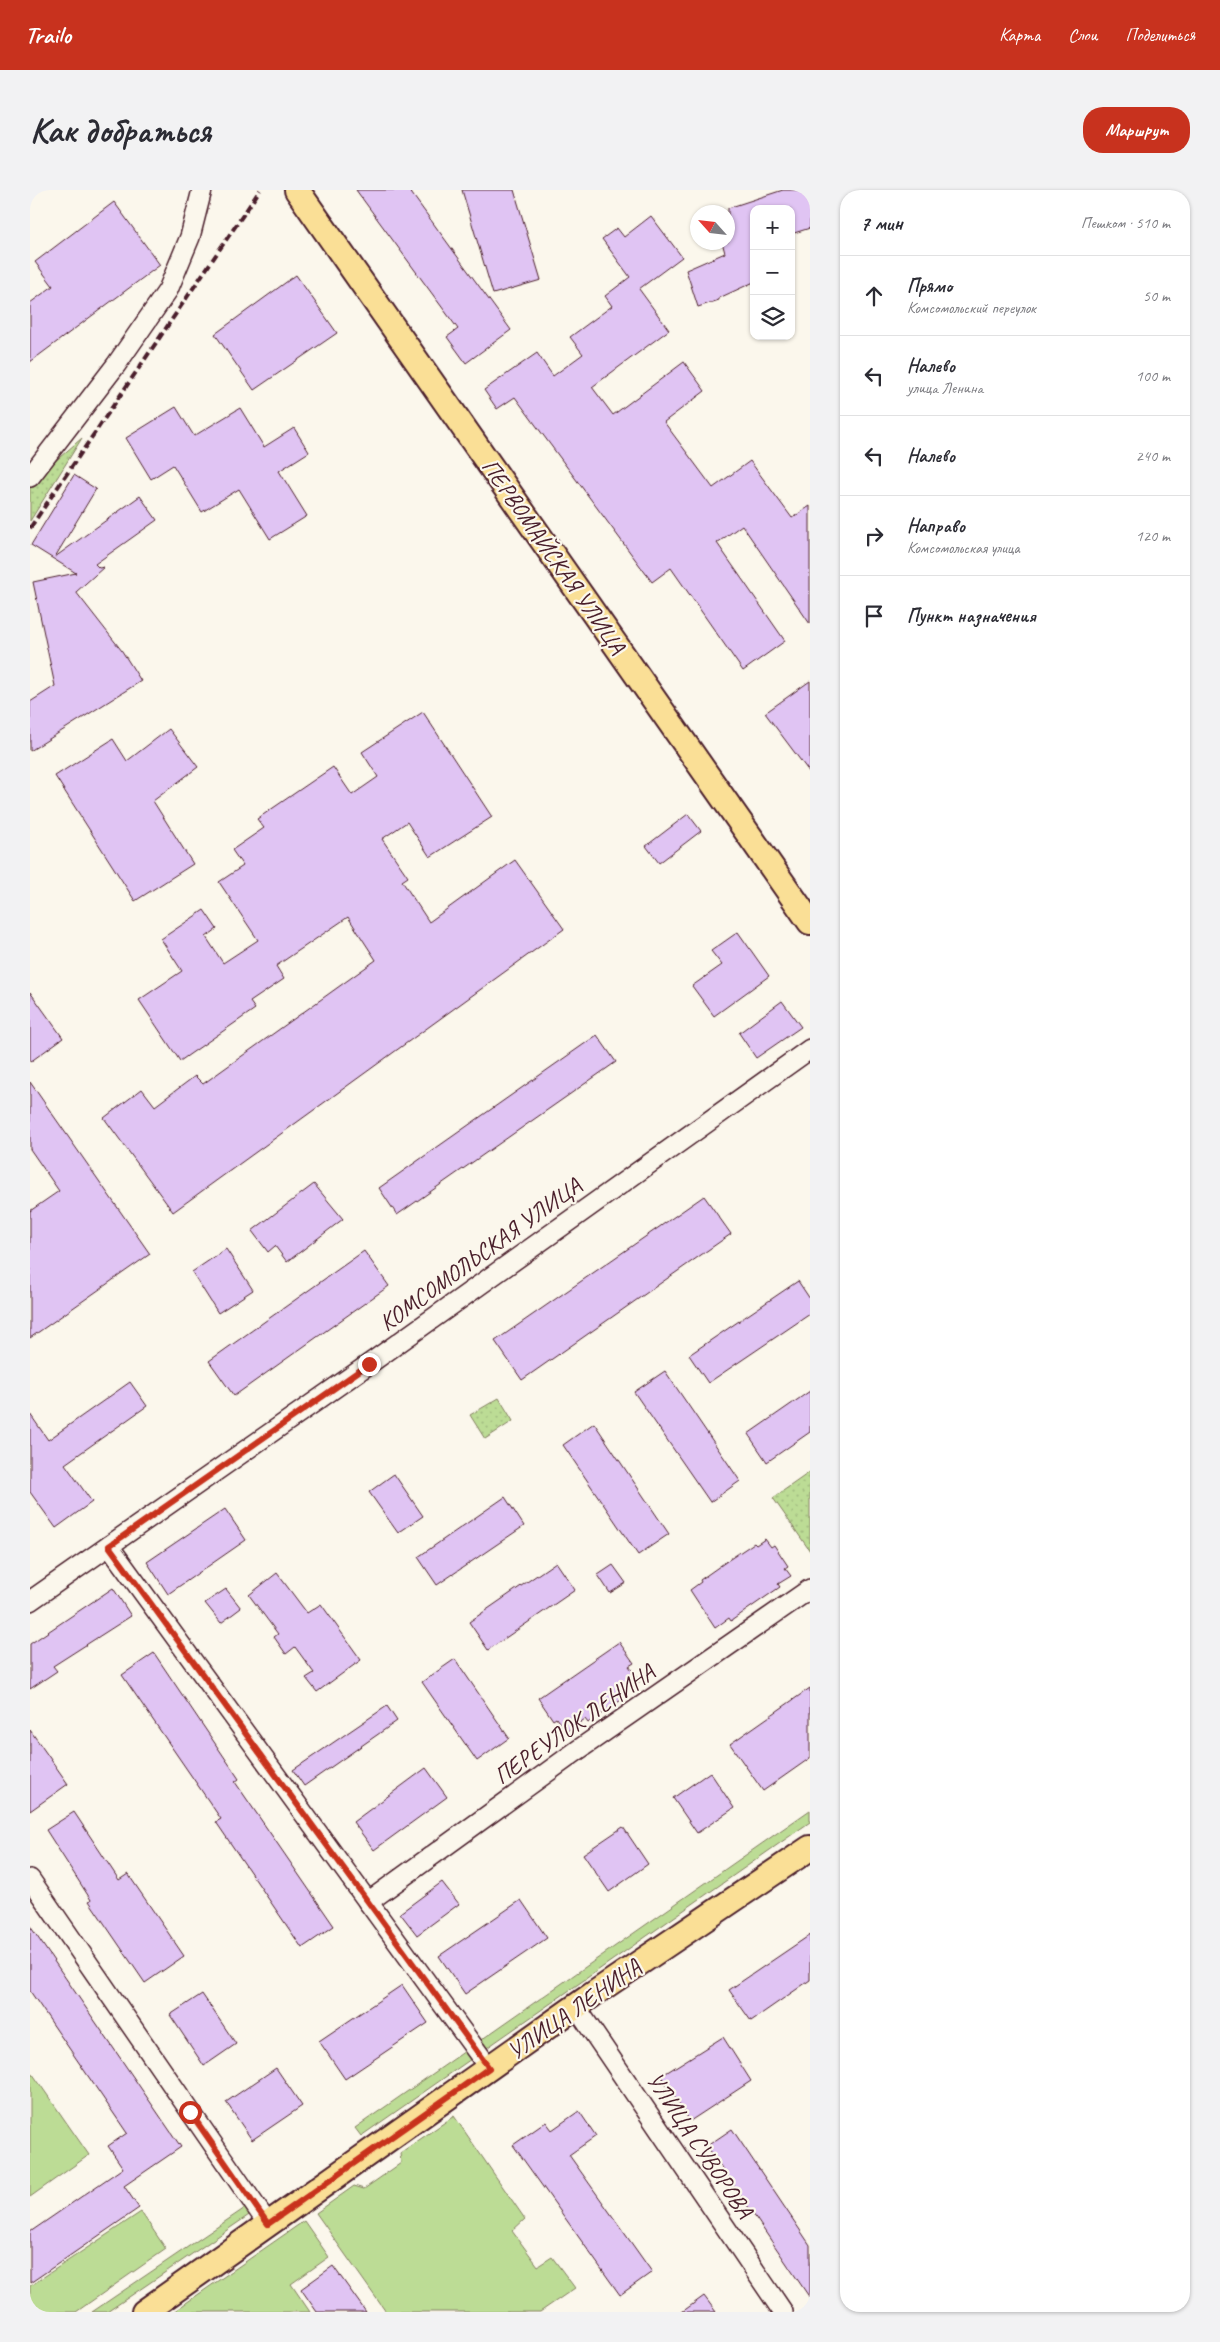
<!DOCTYPE html>
<html lang="ru">
<meta charset="utf-8">
<style>
:root{--surface:#fff;--page:#f2f2f3;--text:#2b2b33;--muted:#7c7c81;--line:#e1e1e2;--accent:#c8321e}
body{margin:0;font-family:Caveat,sans-serif;background:var(--page);color:var(--text)}
.controls{position:absolute;right:15px;top:15px;display:grid;overflow:hidden;border-radius:10px;box-shadow:0 1px 4px #0004}
.controls button{width:45px;height:45px;display:grid;place-items:center;padding:0;border:0;border-bottom:1px solid var(--line);background:var(--surface);color:var(--text);font:25px sans-serif}
.compass{position:absolute;left:660px;top:15px;width:45px;height:45px;border-radius:50%;background:var(--surface);box-shadow:0 1px 4px #0004;rotate:297deg}
.stop{position:absolute;width:15px;height:15px;margin:-11px;border:4px solid #c8321e;border-radius:50%;background:#fff}
.stop.end{background:#c8321e;border-color:#fff;box-shadow:0 1px 5px #0008}
.list{margin:0;padding:0;list-style:none}
h2{display:flex;justify-content:space-between;align-items:center;height:65px;margin:0;padding:0 20px;font-size:21px}
h2 small{font-size:16px;font-weight:400;color:var(--muted)}
.list li{display:grid;grid-template-columns:32px 1fr auto;gap:15px;align-items:center;box-sizing:border-box;height:80px;padding:0 20px;border-top:1px solid var(--line)}
.list b{display:block;font-size:19px;white-space:nowrap}
.list p{margin:0;font-size:16px;white-space:nowrap;color:var(--muted)}
.list em{font-size:16px;font-style:normal;color:var(--muted)}
.icon{flex:none;width:28px;height:28px;fill:none;stroke:currentColor;stroke-width:2;stroke-linecap:round;stroke-linejoin:round}
.map{position:relative;flex:none;width:780px;height:2122px;overflow:hidden;border-radius:20px}
header{display:flex;align-items:center;gap:30px;box-sizing:border-box;height:70px;padding:0 25px;background:var(--accent);color:#fff}
header strong{font-size:24px}
nav{display:flex;gap:28px;margin-inline-start:auto;font-size:18px}
.intro{display:flex;align-items:center;justify-content:space-between;box-sizing:border-box;height:120px;padding:0 30px}
h1{margin:0;font-size:35px}
.button{padding:12px 22px;border-radius:20px;background:var(--accent);color:#fff;font-size:18px;font-weight:700}
main{display:flex;gap:30px;padding:0 30px}
aside{flex:1;background:var(--surface);border-radius:20px;box-shadow:0 1px 4px #0004}
.map>svg:first-child{display:block}
.grass{fill:#bcdc95;stroke:#837e60}
.park{fill:url(#park-dots);stroke:#837e60}
.building{fill:#e0c4f3;stroke:#4a1f2b}
.lines{fill:none;stroke-linecap:round;stroke-linejoin:round}
.minor-casing{stroke:#4a1f2b;stroke-width:22}
.major-casing{stroke:#4a1f2b;stroke-width:28}
.minor{stroke:#fbf7ec;stroke-width:19}
.major{stroke:#fadf96;stroke-width:24}
.rail{stroke:#4a1f2b;stroke-width:4;stroke-dasharray:8 4;stroke-linecap:butt}
.route{stroke:#c8321e;stroke-width:6}
.labels{text-anchor:middle;stroke-width:4.5;stroke-linejoin:round;paint-order:stroke}
.street-label{font-size:24px;fill:#4a1f2b;stroke:#fbf7ec}
</style>
<header>
<strong>Trailo</strong>
<nav><a>Карта</a><a>Слои</a><a>Поделиться</a></nav>
</header>
<div class="intro"><h1>Как добраться</h1><a class="button">Маршрут</a></div>
<main>
<div class="map">
<svg width="780" height="2122" viewBox="0 0 780 2122">
<defs>
<pattern id="park-dots" width="8" height="8" patternUnits="userSpaceOnUse" patternTransform="scale(1.25)"><rect width="8" height="8" fill="#bcdc95"/><path d="M2 2h.1M6 6h.1" fill="none" stroke="#a3bc81" stroke-width="1.8" stroke-linecap="round"/></pattern>
</defs>
<rect width="100%" height="100%" fill="#fbf7ec"/>
<filter id="ink" filterUnits="userSpaceOnUse"><feTurbulence type="fractalNoise" baseFrequency=".02" numOctaves="2"/><feDisplacementMap in="SourceGraphic" scale="10" xChannelSelector="R" yChannelSelector="G"/><feConvolveMatrix kernelMatrix="1 2 1 2 8 2 1 2 1" color-interpolation-filters="sRGB"/></filter>
<g filter="url(#ink)">
<g class="grass">
<path d="M780,1620V1632L331,1946L325,1938Z"/>
<path d="M0,1880L59,1965L0,2007Z"/>
<path d="M424,1926L495,2029L482,2041L508,2076L522,2067L545,2098L510,2122H356L286,2023L324,1996L334,1999L371,1973L370,1963Z"/>
<path d="M218,2016L222,2023L77,2122H62Z"/>
<path d="M111,2022L136,2059L46,2122H0V2096Z"/>
<path d="M274,2031L299,2067L261,2094L280,2122H143Z"/>
</g>
<g class="park">
<path d="M52,248L0,331V293Z"/>
<path d="M469,1208L483,1231L455,1249L440,1225Z"/>
<path d="M780,1282V1361L743,1308Z"/>
</g>
<g class="building">
<path d="M326,0H379L481,140L436,173L417,147L428,139Z"/>
<path d="M432,0H484L511,90L463,104Z"/>
<path d="M753,0H780V38L761,44V19H724V92L689,108V110L668,117L656,80L695,63L692,52H698V18Z"/>
<path d="M84,12L130,75L0,172V113L23,96L5,72Z"/>
<path d="M621,26L652,67L609,99L639,140L562,197L583,225L654,172L675,201L634,232L683,298L720,271L762,328L780,316V434L712,335L687,353L755,451L713,481L641,378L622,392L485,207L467,219L454,200L507,163L523,186L553,164L540,147L582,116L575,106L600,87L572,49L587,38L594,47Z"/>
<path d="M266,85L307,143L224,200L185,144Z"/>
<path d="M146,217L164,246L210,218L234,257L264,238L279,262L249,281L277,326L240,349L209,299L172,322L143,275L121,289L96,248Z"/>
<path d="M44,285L66,299L25,367L110,306L127,330L65,374L69,378L74,377L46,402L92,461L111,491L0,561V512L25,496L3,392L46,383L1,355Z"/>
<path d="M780,491V583L735,523Z"/>
<path d="M393,522L462,627L400,667L377,632L352,649L378,687L372,691L399,732L485,670L534,739L143,1022L74,928L112,899L125,916L165,886L173,894L346,770L318,727L246,776L254,789L220,812L225,819L150,871L109,810L152,781L131,749L174,720L187,739L176,747L193,773L228,750L189,692L213,676L202,660L234,638L227,629L303,577L322,605L348,587L332,562Z"/>
<path d="M139,539L168,577L123,611L163,674L105,711L25,586L83,549L97,571Z"/>
<path d="M658,624L671,641L629,673L616,656Z"/>
<path d="M708,742L739,786L684,826L662,796L692,775L681,761Z"/>
<path d="M0,802L33,848L0,872Z"/>
<path d="M752,811L771,837L726,868L709,843Z"/>
<path d="M567,845L586,872L367,1025L349,998Z"/>
<path d="M0,892L120,1064L0,1148V1021L29,1001L0,959Z"/>
<path d="M284,994L313,1029L257,1072L245,1056L238,1062L222,1041Z"/>
<path d="M674,1006L701,1044L492,1190L465,1151Z"/>
<path d="M196,1059L223,1100L188,1123L162,1082Z"/>
<path d="M334,1061L359,1096L204,1206L179,1171Z"/>
<path d="M768,1091L780,1109V1124L678,1193L659,1165Z"/>
<path d="M635,1181L710,1291L680,1312L604,1202Z"/>
<path d="M100,1192L117,1216L35,1274L62,1312L26,1338L0,1302V1224L18,1250Z"/>
<path d="M780,1201V1242L737,1272L718,1244Z"/>
<path d="M564,1233L639,1344L608,1365L533,1255Z"/>
<path d="M364,1284L393,1326L368,1343L339,1302Z"/>
<path d="M475,1307L494,1336L407,1395L388,1367Z"/>
<path d="M195,1319L216,1350L138,1404L117,1372Z"/>
<path d="M735,1349L741,1357L744,1355L758,1376L755,1378L761,1386L748,1394L750,1397L701,1431L699,1428L685,1438L660,1400L671,1392L670,1390L697,1371L724,1353L726,1355Z"/>
<path d="M526,1372L545,1400L458,1460L439,1432Z"/>
<path d="M583,1375L596,1393L580,1403L568,1385Z"/>
<path d="M247,1383L277,1423L291,1414L331,1470L287,1502L276,1488L284,1483L265,1457L256,1464L244,1447L248,1444L219,1405Z"/>
<path d="M83,1398L101,1426L23,1476L27,1481L0,1499V1454Z"/>
<path d="M196,1399L211,1418L191,1433L175,1413Z"/>
<path d="M589,1452L604,1473L599,1476L610,1491L591,1504L594,1508L558,1533L555,1529L536,1542L526,1528L523,1530L508,1508Z"/>
<path d="M124,1463L209,1589L205,1592L304,1736L272,1758L186,1632L191,1629L92,1485Z"/>
<path d="M425,1469L479,1548L447,1571L392,1492Z"/>
<path d="M780,1498V1568L733,1601L700,1554Z"/>
<path d="M357,1516L367,1531L274,1596L263,1580Z"/>
<path d="M0,1540L38,1594L0,1621Z"/>
<path d="M396,1578L417,1607L344,1660L323,1632Z"/>
<path d="M680,1582L704,1618L667,1643L643,1608Z"/>
<path d="M44,1622L89,1690L98,1684L154,1766L115,1793L59,1711L61,1710L16,1640Z"/>
<path d="M593,1637L618,1674L579,1702L553,1664Z"/>
<path d="M412,1692L429,1714L387,1745L370,1723Z"/>
<path d="M491,1710L517,1748L435,1804L409,1766Z"/>
<path d="M0,1736L151,1957L94,1996L109,2018L0,2093V2042L93,1978L78,1956L97,1943L0,1801Z"/>
<path d="M780,1745V1790L721,1831L699,1800Z"/>
<path d="M372,1795L398,1833L315,1889L289,1851Z"/>
<path d="M172,1804L206,1854L174,1876L140,1825Z"/>
<path d="M693,1847L721,1891L660,1931L631,1886Z"/>
<path d="M246,1878L272,1916L222,1950L196,1912Z"/>
<path d="M549,1921L566,1946L539,1965L622,2082L590,2105L483,1955L516,1932L522,1940Z"/>
<path d="M702,1939L780,2055V2108L677,1956Z"/>
<path d="M303,2076L336,2122H287L271,2099Z"/>
<path d="M674,2106L686,2122H652Z"/>
</g>
<g class="lines">
<defs>
<g id="minor">
<path d="M0,287L86,175L138,100L160,47L172,0"/>
<path d="M79,1356L459,1878"/>
<path d="M0,1411L339,1174L780,859"/>
<path d="M0,1689L238,2034"/>
<path d="M338,1712L548,1560L780,1399"/>
<path d="M546,1817L753,2122"/>
</g>
<g id="major">
<path d="M267,0L780,732"/>
<path d="M114,2122L562,1805L780,1658"/>
</g>
</defs>
<use href="#minor" class="minor-casing"/>
<use href="#major" class="major-casing"/>
<use href="#minor" class="minor"/>
<use href="#major" class="major"/>
<path class="rail" d="M0,338L230,0"/>
</g>
</g>
<g class="lines" filter="url(#ink)">
<path class="route" d="M160,1922L238,2034L459,1878L79,1356L339,1174"/>
</g>
<g class="labels">
<g class="street-label">
<text transform="translate(524 366) rotate(55)" y="8">ПЕРВОМАЙСКАЯ УЛИЦА</text>
<text transform="translate(450 1064) rotate(-36)" y="8">КОМСОМОЛЬСКАЯ УЛИЦА</text>
<text transform="translate(544 1534) rotate(-35)" y="8">ПЕРЕУЛОК ЛЕНИНА</text>
<text transform="translate(544 1819) rotate(-35)" y="8">УЛИЦА ЛЕНИНА</text>
<text transform="translate(670 1955) rotate(56)" y="8">УЛИЦА СУВОРОВА</text>
</g>
</g>
</svg>
<div class="controls">
<button>+</button>
<button>−</button>
<button><svg class="icon" aria-label="layers" viewBox="0 0 24 24"><path d="M12 4l9 5-9 5-9-5zM3 14l9 5 9-5"/></svg></button>
</div>
<svg class="compass" viewBox="-18 -18 36 36"><path d="M0-13l5 13h-10z" fill="#e53935"/><path d="M0 13l5-13h-10z" fill="#7c7c81"/></svg>
<div class="stop" style="left:160px;top:1922px"></div>
<div class="stop end" style="left:339px;top:1174px"></div>
</div>
<aside>
<h2>7 мин<small>Пешком · 510 m</small></h2>
<ul class="list">
<li><svg class="icon" aria-label="ahead" viewBox="0 0 24 24"><path d="M12 20V5M6 11l6-6 6 6"/></svg><div><b>Прямо</b><p>Комсомольский переулок</p></div><em>50 m</em></li>
<li><svg class="icon" aria-label="left" viewBox="0 0 24 24"><path d="M17 20v-9H6M10 6l-5 5 5 5"/></svg><div><b>Налево</b><p>улица Ленина</p></div><em>100 m</em></li>
<li><svg class="icon" aria-label="left" viewBox="0 0 24 24"><path d="M17 20v-9H6M10 6l-5 5 5 5"/></svg><div><b>Налево</b></div><em>240 m</em></li>
<li><svg class="icon" aria-label="right" viewBox="0 0 24 24"><path d="M7 20v-9h11M14 6l5 5-5 5"/></svg><div><b>Направо</b><p>Комсомольская улица</p></div><em>120 m</em></li>
<li><svg class="icon" aria-label="arrive" viewBox="0 0 24 24"><path d="M6 21V4h12l-3 4 3 4H6"/></svg><div><b>Пункт назначения</b></div></li>
</ul>
</aside>
</main>
